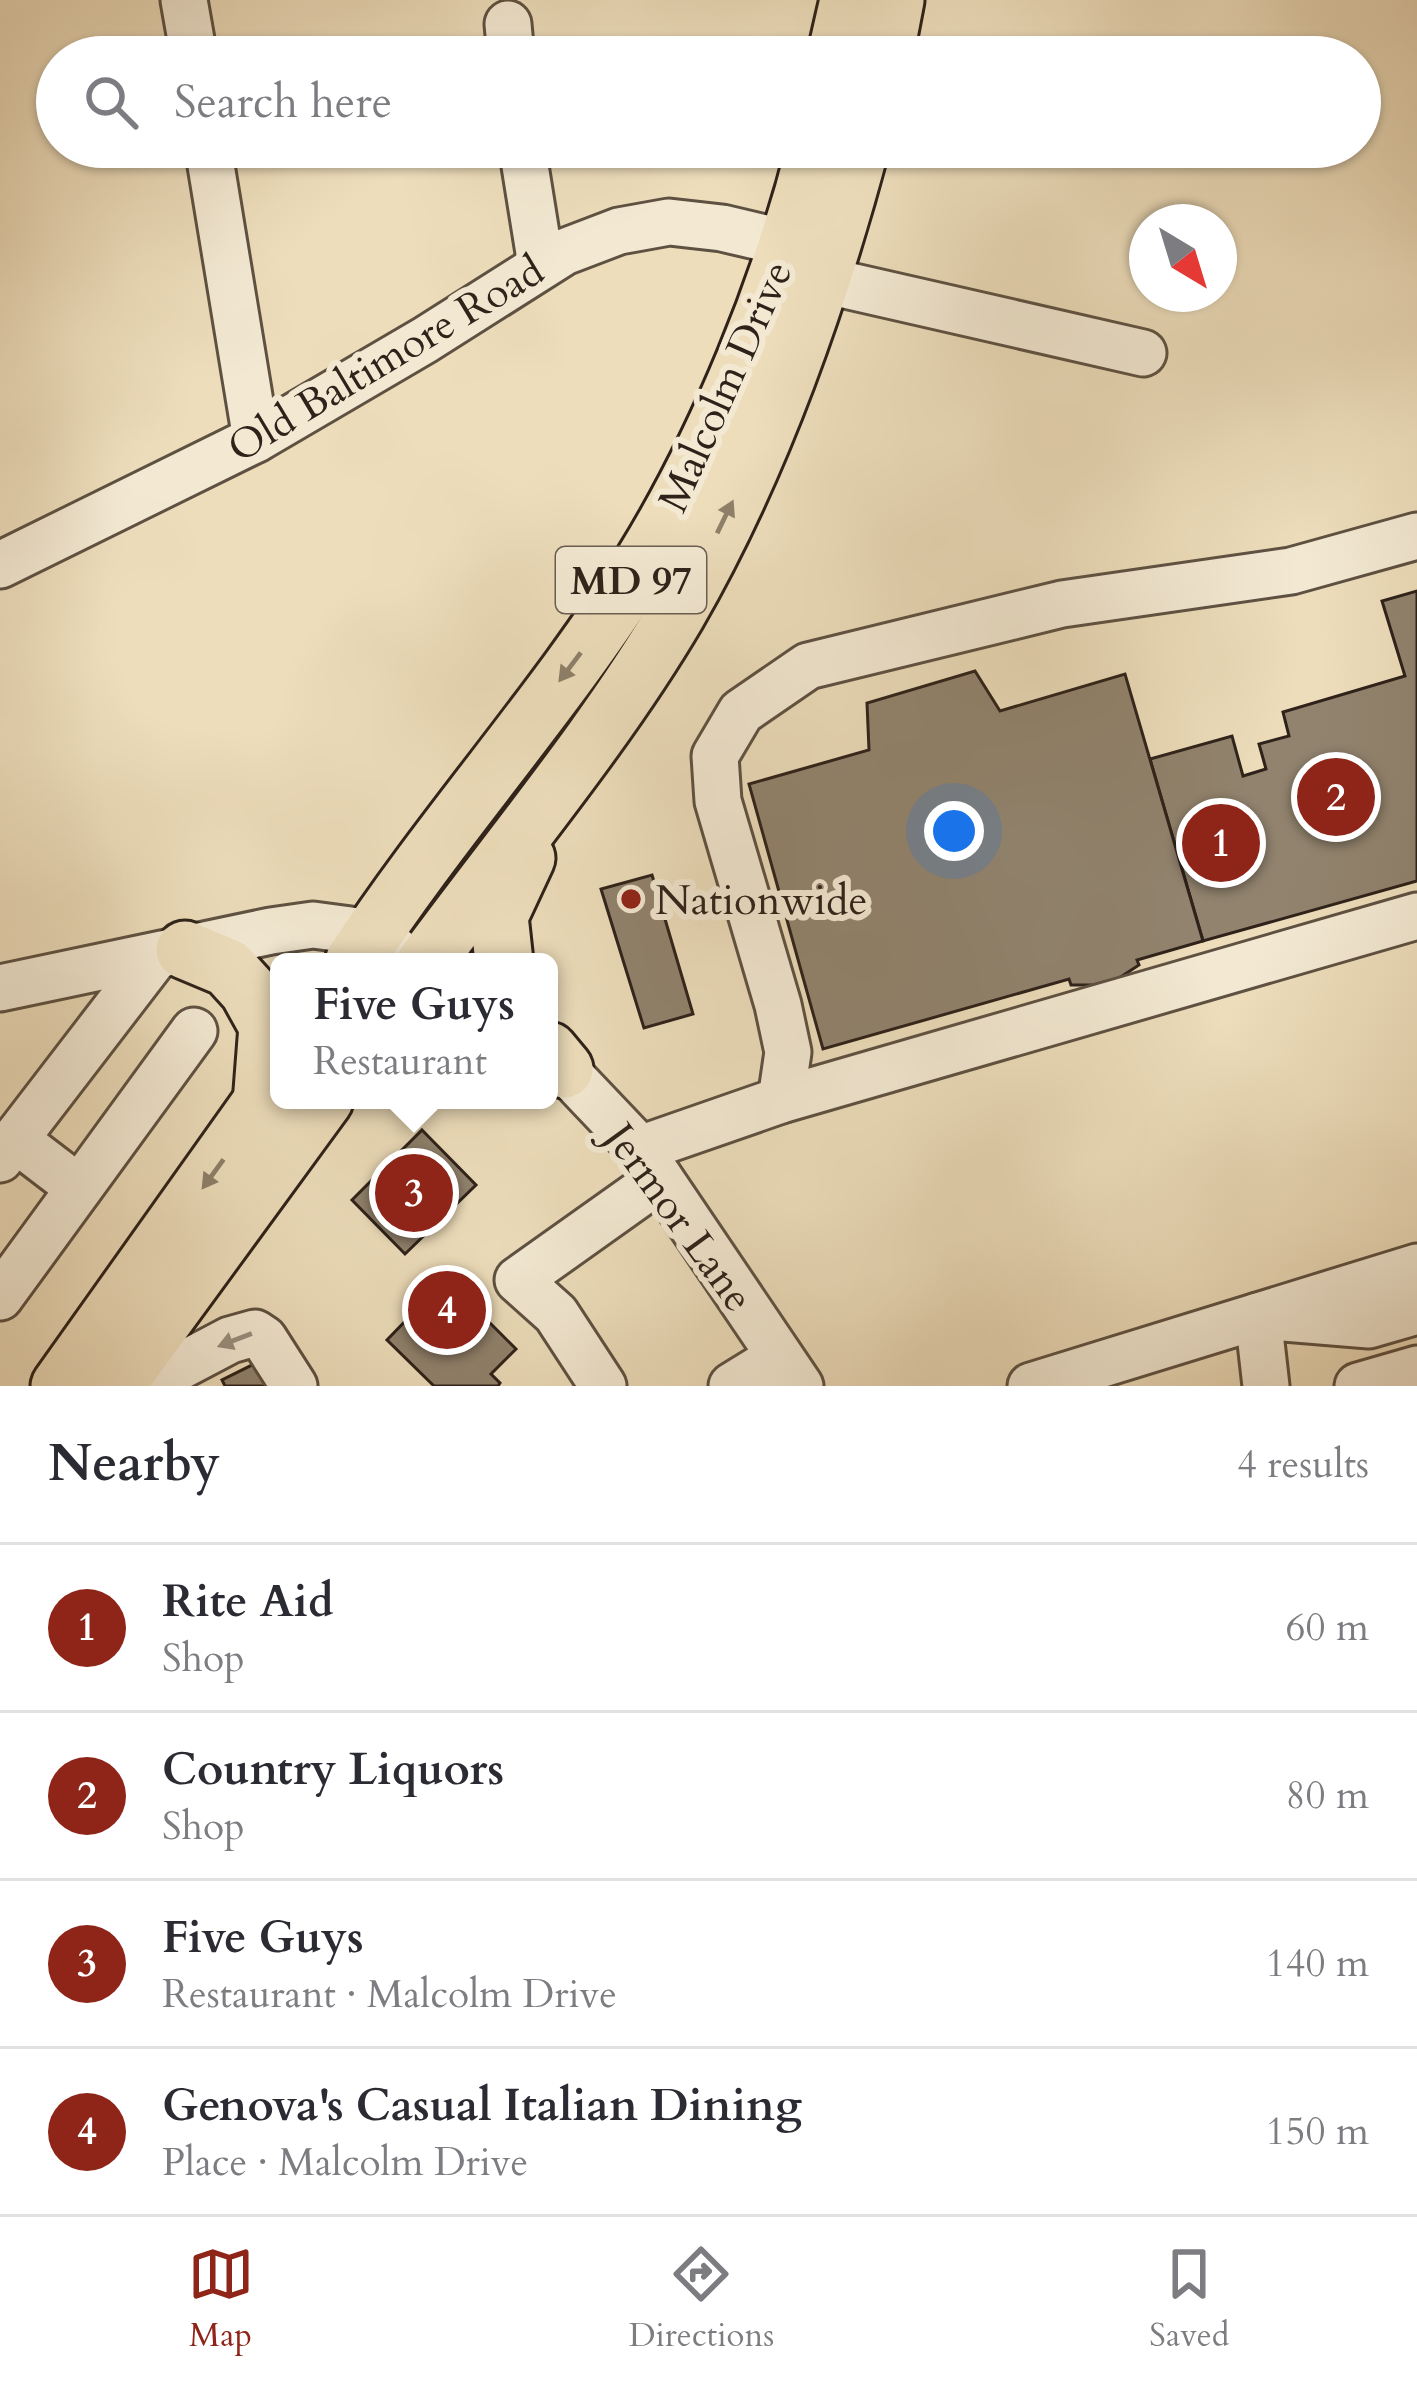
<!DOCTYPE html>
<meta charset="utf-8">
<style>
:root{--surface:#fff;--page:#f2f2f3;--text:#2b2b33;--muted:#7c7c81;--line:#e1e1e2;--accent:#8f2418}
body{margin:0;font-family:Cardo,serif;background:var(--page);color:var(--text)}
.compass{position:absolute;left:1129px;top:204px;width:108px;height:108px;border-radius:50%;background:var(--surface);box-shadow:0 3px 9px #0004;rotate:142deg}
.you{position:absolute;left:954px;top:831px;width:42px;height:42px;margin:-30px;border:9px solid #fff;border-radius:50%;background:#1a73e8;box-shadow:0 0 0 18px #1a73e833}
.badge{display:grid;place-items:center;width:78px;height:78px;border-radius:50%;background:var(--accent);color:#fff;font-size:39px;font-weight:700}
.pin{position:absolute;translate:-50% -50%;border:6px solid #fff;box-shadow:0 3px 12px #0006}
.popup{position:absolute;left:270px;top:953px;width:288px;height:156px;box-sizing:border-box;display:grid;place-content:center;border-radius:18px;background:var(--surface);filter:drop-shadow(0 3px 9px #0005);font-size:39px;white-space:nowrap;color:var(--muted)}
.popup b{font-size:45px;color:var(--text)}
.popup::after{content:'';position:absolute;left:50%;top:100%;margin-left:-24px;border:24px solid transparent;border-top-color:var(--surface)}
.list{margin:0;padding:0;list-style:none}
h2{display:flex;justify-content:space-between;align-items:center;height:156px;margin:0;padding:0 48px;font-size:51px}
h2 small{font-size:39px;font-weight:400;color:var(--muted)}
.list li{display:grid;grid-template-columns:78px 1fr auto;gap:36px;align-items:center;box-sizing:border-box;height:168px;padding:0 48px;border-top:3px solid var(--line)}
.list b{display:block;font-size:45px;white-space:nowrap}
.list p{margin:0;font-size:39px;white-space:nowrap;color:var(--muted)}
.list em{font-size:39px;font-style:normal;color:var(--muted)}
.icon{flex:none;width:66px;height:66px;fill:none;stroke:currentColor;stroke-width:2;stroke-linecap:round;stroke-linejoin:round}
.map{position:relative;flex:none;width:1417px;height:1386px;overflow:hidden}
.search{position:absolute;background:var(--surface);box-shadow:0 3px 9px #0004;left:36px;right:36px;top:36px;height:132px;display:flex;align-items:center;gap:30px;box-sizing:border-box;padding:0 42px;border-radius:66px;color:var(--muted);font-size:45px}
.sheet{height:828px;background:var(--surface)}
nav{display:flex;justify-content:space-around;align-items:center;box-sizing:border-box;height:168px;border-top:3px solid var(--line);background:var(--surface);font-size:33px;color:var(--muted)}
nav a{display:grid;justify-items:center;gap:6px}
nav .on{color:var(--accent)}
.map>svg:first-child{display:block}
.building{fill:#91836e;stroke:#2e221a;stroke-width:3}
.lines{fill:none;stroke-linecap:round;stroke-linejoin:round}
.minor-casing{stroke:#5e5142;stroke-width:51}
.major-casing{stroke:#2e221a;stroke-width:63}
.minor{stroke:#f3e9d3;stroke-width:45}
.major{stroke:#edddbb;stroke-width:57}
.oneway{fill:#8e806a}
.oneway2{fill:#9a8f80}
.poi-dot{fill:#8f2418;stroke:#f3e9d3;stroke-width:4.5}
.labels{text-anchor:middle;stroke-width:12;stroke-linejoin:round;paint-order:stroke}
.shield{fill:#f3e9d3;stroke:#695e52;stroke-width:3}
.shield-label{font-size:39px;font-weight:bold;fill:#2e221a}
.street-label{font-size:42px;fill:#2e221a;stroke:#f3e9d3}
.poi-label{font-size:42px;fill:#2e221a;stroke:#f3e9d3;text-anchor:start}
</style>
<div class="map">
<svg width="1417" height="1386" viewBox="0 0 1417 1386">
<rect width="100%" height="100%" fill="#edddbb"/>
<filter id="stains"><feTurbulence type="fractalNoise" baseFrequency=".00167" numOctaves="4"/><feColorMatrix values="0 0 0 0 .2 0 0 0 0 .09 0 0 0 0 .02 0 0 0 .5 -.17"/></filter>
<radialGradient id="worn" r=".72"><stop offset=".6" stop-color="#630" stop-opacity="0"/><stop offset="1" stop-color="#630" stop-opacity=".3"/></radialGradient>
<g class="building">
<path d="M1417,591V881L1203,941L1150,759L1232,736L1243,776L1266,769L1259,744L1289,736L1283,712L1405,676L1382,601Z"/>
<path d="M975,671L1000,711L1125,674L1203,941L1137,960L1139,965L1119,978L1093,985H1071L1069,979L823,1049L749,784L869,750L867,703Z"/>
<path d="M652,875L693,1014L644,1028L601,889Z"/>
<path d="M422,1130L476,1185L405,1254L352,1200Z"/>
<path d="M446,1279L516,1349L491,1374L500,1383L498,1386H434L387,1340Z"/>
<path d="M264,1359L277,1386H225L222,1380Z"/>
</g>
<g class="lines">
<defs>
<g id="minor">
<path d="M184,0L194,57"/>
<path d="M508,24L511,57"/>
<path d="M208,147L256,439"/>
<path d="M522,147L541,265"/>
<path d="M819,279L1143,353"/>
<path d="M0,565L256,439L425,340L564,252L619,231L669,222L722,228L786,243"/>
<path d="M0,988L271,931L313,925L373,933L398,952"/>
<path d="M549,1058L564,1069L640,1149L800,1386"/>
<path d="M781,1100L788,1052L778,1005L718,801L715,756L741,712L808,666L1062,604L1291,571L1417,536"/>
<path d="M15,1139L79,1188"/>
<path d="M640,1149L781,1100L1417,916"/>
<path d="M0,1159L156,956"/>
<path d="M0,1297L194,1031"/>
<path d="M156,1379L230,1340L255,1333L264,1339L294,1386"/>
<path d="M603,1386L556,1314L518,1280L660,1179"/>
<path d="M732,1386L779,1357"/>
<path d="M1031,1386L1417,1267"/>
<path d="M1266,1386L1258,1316L1369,1325L1417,1311"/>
<path d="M1358,1386L1417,1369"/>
</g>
<g id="major">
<path d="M836,57L849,0"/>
<path d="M884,57L895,0"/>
<path d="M185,950L228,968L248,990L268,1026L262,1104"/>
<path d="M354,962C444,824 557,701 644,561C719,439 781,286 816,147"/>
<path d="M426,962C509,849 606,734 677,613C758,473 818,303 860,147"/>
<path d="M504,962L499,916L526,858"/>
<path d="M549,1051L564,1069"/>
<path d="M60,1386L279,1078"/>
<path d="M115,1386L324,1100"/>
</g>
</defs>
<use href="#minor" class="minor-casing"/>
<use href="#major" class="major-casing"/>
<use href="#minor" class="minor"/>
<use href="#major" class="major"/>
</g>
<defs><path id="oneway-solid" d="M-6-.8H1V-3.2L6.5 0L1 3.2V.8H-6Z" transform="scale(3)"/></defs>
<g class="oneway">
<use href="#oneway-solid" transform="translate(725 517) rotate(-64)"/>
<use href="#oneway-solid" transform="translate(570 667) rotate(127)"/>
<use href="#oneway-solid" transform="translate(213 1174) rotate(126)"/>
</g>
<use class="oneway2" href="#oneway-solid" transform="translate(235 1340) rotate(159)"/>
<circle class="poi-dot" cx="631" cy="899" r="12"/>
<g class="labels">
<rect class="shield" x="556" y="547" width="150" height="66" rx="9"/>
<g class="shield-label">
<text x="631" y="594">MD 97</text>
</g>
<g class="street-label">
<text transform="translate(385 358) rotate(-31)" y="15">Old Baltimore Road</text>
<text transform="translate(724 386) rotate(-66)" y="15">Malcolm Drive</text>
<text transform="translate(680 1217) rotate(54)" y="15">Jermor Lane</text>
</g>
<g class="poi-label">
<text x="655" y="914">Nationwide</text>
</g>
</g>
<rect width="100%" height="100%" filter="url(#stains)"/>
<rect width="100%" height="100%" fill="url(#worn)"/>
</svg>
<svg class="compass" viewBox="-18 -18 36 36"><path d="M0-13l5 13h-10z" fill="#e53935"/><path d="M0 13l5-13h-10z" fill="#7c7c81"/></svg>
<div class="you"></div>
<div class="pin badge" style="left:1221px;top:843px">1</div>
<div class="pin badge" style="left:1336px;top:797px">2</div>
<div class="pin badge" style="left:414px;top:1193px">3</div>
<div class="popup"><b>Five Guys</b>Restaurant</div>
<div class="pin badge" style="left:447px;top:1310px">4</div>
<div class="search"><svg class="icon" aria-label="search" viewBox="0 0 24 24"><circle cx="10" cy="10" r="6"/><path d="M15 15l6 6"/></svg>Search here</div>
</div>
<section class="sheet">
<h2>Nearby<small>4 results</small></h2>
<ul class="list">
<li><span class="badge">1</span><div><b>Rite Aid</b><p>Shop</p></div><em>60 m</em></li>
<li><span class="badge">2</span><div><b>Country Liquors</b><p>Shop</p></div><em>80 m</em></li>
<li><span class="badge">3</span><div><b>Five Guys</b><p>Restaurant · Malcolm Drive</p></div><em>140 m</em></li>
<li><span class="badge">4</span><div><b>Genova's Casual Italian Dining</b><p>Place · Malcolm Drive</p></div><em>150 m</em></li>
</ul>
</section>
<nav>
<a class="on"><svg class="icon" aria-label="map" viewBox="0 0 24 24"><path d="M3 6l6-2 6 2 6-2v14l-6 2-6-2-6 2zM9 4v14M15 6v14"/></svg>Map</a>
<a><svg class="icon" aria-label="directions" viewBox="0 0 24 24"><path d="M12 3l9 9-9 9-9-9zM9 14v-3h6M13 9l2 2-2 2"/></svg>Directions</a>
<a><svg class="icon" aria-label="saved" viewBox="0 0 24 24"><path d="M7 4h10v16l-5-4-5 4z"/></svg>Saved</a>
</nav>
